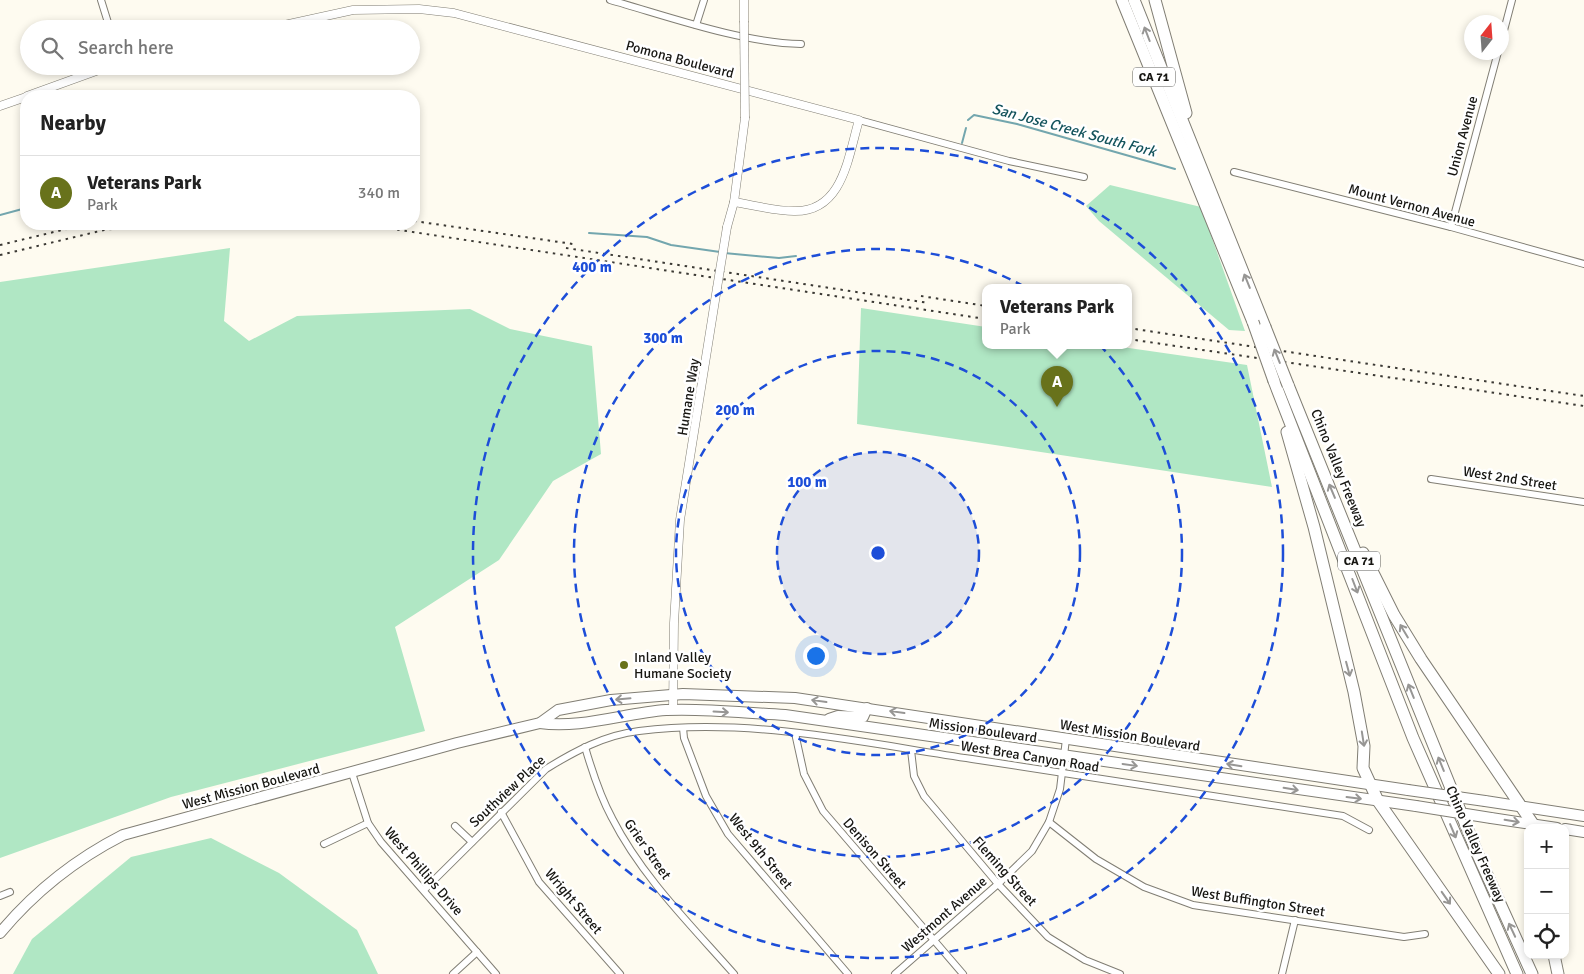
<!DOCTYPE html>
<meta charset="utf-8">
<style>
:root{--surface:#fff;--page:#f6f6f6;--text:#222;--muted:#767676;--line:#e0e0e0;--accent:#68721b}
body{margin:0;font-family:Signika,sans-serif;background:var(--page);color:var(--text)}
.controls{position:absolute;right:15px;bottom:15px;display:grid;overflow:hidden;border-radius:10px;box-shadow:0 2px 8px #0003}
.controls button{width:45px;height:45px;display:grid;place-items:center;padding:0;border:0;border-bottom:1px solid var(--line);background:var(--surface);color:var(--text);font:25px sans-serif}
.compass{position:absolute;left:1464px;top:15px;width:45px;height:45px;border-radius:50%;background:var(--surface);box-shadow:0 2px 8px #0003;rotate:17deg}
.you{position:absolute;left:815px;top:655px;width:18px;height:18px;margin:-12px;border:4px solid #fff;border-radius:50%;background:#1a73e8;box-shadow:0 0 0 8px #1a73e833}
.badge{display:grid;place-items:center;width:32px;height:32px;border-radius:50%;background:var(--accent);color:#fff;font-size:16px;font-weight:700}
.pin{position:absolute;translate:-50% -41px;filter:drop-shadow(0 1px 2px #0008)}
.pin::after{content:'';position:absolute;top:26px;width:18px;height:15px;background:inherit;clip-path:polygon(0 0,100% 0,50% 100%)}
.popup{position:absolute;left:982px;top:284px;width:150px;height:65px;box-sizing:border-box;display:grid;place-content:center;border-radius:10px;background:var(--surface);filter:drop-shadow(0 1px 4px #0005);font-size:16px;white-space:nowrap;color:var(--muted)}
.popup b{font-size:19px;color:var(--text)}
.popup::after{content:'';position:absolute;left:50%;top:100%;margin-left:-10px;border:10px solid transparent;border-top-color:var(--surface)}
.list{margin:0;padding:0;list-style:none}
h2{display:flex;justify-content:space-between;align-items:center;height:65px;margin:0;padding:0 20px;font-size:21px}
h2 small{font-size:16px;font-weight:400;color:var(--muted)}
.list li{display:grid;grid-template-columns:32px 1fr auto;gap:15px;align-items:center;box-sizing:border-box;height:75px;padding:0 20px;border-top:1px solid var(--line)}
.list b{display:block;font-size:19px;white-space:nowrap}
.list p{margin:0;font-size:16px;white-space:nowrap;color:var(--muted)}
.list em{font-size:16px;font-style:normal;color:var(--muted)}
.icon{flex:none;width:28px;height:28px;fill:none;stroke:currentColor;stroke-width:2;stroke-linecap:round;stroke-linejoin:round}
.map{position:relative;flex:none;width:1584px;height:974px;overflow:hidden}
.search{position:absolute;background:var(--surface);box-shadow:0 2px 8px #0003;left:20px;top:20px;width:400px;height:55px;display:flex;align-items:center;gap:12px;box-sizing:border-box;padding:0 18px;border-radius:28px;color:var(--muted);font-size:19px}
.panel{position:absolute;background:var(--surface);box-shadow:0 2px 8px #0003;left:20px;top:90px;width:400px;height:140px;border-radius:20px}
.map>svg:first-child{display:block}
.green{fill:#b0e7c4}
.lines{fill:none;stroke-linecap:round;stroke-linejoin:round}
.stream{stroke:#73a6ae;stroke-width:2}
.minor-casing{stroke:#817e74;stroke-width:8}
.tertiary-casing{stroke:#817e74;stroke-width:9}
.primary-casing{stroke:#817e74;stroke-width:12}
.motorway-casing{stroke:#817e74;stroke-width:13}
.minor{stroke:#fff;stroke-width:6}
.tertiary{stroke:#fff;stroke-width:8}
.primary{stroke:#fff;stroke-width:10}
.motorway{stroke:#fff;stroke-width:11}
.rail{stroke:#3b3934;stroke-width:2;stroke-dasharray:2.5 5;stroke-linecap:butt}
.tertiary-bridge-casing{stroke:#817e74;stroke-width:9;stroke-linecap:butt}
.primary-bridge-casing{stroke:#817e74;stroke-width:12;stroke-linecap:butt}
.motorway-bridge-casing{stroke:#817e74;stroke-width:13;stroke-linecap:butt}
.tertiary-bridge{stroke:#fff;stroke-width:8}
.primary-bridge{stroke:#fff;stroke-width:10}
.motorway-bridge{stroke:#fff;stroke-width:11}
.oneway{stroke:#979694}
.ring{fill:none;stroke:#1d4ed8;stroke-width:2.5;stroke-dasharray:9 6}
.poi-dot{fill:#68721b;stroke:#fff;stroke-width:2}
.labels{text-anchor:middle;stroke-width:5;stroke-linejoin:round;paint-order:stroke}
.shield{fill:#fff;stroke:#5d5c59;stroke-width:1}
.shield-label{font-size:12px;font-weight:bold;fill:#171612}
.street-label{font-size:14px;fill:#171612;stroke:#fff}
.poi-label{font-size:14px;fill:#171612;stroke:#fff;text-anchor:start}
.water-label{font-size:15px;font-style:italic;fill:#13535c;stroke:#fff}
.centre{fill:#1d4ed8;stroke:#fff;stroke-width:2.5}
.ring-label{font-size:15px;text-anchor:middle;font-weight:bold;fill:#1d4ed8;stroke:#fff;stroke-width:5;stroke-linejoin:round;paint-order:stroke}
</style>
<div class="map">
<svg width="1584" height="974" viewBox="0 0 1584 974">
<rect width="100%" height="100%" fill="#fefbf0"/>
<g class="green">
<path d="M1110,185L1201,207L1245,331L1229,330L1099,221L1086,206Z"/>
<path d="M230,248L224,321L249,341L297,316L470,309L510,329L592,346L601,454L553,481L499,560L395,627L425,731L171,797L0,858V282Z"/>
<path d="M861,308L986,327V346H1115L1247,365L1272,487L857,424Z"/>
<path d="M211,838L279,873L357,930L378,974H13L32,939L131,857Z"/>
</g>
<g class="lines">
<g class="stream">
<path d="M968,120L974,115L1017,124L1175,169"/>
<path d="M962,143L966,128"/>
<path d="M0,215L26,208"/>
<path d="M589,233L647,237L671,245L720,252"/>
<path d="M724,253L779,258L796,256"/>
</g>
<defs>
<g id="minor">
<path d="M101,0L110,29"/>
<path d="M610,0C667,16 742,43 801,44"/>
<path d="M696,25L704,0"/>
<path d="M1502,38L1512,0"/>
<path d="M859,120L1009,161L1084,177"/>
<path d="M1234,172L1451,227L1584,264"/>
<path d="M1451,227L1498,52"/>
<path d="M1431,479L1584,502"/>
<path d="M683,728L684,738L706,796L728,834L848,974"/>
<path d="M795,733L804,774L823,811L963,974"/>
<path d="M585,747C592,771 600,796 612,818C642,877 691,925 734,974"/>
<path d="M911,750L914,776L924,796L998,884L1048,937L1085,960L1120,974"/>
<path d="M352,773L368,823L381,842L496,974"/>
<path d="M501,812L539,882L620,974"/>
<path d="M1049,822L1096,859L1144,887L1193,905L1404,937L1425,934"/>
<path d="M455,826L472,842"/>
<path d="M324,844L368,823"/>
<path d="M424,890L546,769C575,751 605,735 639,731C750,717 863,743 972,759C1095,779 1219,796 1343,816L1369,830"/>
<path d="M0,896L10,892"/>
<path d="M453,974L477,952"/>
<path d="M895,974L998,884L1032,851L1049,822L1060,789L1066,739"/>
<path d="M1282,974L1295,920"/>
</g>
<g id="tertiary">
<path d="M744,0V21"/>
<path d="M266,29L353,10L419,9L454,13L859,120C848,157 843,212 794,211C775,211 753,205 734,202"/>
<path d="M27,96L110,66"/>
<path d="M0,106L26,97"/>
<path d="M727,227L734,202L745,118"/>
<path d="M673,710L674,623L680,520L717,288"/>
</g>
<g id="primary">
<path d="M829,719L838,716L863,717L867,708"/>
<path d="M540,723C580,729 625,713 666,710C705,708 745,713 785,715L1416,806"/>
<path d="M1485,801L1584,816"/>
<path d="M1491,818L1557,828"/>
<path d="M1565,829L1584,832"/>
<path d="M0,933C35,891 74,860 123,835L457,743L540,723L558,710L611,700L683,694L795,698L1408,790"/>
</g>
<g id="motorway">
<path d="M1122,0L1253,322"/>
<path d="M1134,0L1265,327"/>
<path d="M1155,0L1186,113"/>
<path d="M1274,381L1413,738L1517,974"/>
<path d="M1288,385L1478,855L1532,974"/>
<path d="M1287,432L1314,527L1354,692L1364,746L1363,768L1378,801L1499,974"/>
<path d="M1363,553L1394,615L1421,659L1533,824L1534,828"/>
<path d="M1554,955L1558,974"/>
</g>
</defs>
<use href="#minor" class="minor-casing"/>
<use href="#tertiary" class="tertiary-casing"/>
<use href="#primary" class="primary-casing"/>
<use href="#motorway" class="motorway-casing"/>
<use href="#minor" class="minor"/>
<use href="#tertiary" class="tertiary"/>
<use href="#primary" class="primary"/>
<use href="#motorway" class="motorway"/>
<g class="rail">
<path d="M414,221L573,244"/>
<path d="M360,224L986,319"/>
<path d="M0,245L87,224"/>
<path d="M566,248L929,303"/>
<path d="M0,255L104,230L157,224"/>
<path d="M921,296L986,306"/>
<path d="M1128,328L1584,396"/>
<path d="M1128,339L1584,406"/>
</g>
<defs>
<g id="tertiary-bridge">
<path d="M744,21L745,118"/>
<path d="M717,288L727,227"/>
</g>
<g id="primary-bridge">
<path d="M1408,790L1485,801"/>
<path d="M1416,806L1491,818"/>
</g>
<g id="motorway-bridge">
<path d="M1253,322L1274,381"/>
<path d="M1265,327L1288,385"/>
</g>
</defs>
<use href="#tertiary-bridge" class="tertiary-bridge-casing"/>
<use href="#primary-bridge" class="primary-bridge-casing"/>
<use href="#motorway-bridge" class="motorway-bridge-casing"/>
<use href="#tertiary-bridge" class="tertiary-bridge"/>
<use href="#primary-bridge" class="primary-bridge"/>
<use href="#motorway-bridge" class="motorway-bridge"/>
</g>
<defs><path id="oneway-shaft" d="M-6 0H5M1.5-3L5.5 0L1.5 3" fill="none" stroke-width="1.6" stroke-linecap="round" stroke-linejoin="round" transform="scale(1.25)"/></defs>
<g class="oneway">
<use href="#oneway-shaft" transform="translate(1147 34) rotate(-111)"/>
<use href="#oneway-shaft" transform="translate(1247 281) rotate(-112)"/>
<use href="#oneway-shaft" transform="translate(1277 356) rotate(-112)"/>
<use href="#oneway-shaft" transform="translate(1332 491) rotate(-113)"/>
<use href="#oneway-shaft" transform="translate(1355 586) rotate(69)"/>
<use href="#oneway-shaft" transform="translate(1404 631) rotate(-121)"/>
<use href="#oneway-shaft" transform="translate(1348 669) rotate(75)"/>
<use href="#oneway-shaft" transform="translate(1411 691) rotate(-112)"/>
<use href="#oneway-shaft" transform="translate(623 699) rotate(175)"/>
<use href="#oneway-shaft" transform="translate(819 701) rotate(-172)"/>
<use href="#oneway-shaft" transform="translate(721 712) rotate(3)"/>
<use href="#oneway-shaft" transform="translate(897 712) rotate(-172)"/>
<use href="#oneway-shaft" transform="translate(1363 739) rotate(81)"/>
<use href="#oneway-shaft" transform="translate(1441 764) rotate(-112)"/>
<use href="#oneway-shaft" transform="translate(1130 765) rotate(8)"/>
<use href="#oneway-shaft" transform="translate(1234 765) rotate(-171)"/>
<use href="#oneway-shaft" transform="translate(1291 789) rotate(9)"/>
<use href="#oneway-shaft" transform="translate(1354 798) rotate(7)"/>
<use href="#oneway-shaft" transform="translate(1512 821) rotate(9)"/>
<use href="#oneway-shaft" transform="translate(1453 831) rotate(67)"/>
<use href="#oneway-shaft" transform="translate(1446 898) rotate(55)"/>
<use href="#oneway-shaft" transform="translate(1512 930) rotate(-115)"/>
</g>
<circle cx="878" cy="553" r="101" fill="#1d4ed8" fill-opacity=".12"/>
<g class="ring">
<circle cx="878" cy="553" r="101"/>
<circle cx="878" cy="553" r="202"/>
<circle cx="878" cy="553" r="304"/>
<circle cx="878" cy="553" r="405"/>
</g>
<circle class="poi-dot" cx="624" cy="665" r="5"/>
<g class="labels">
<g class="shield">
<rect x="1133" y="67.5" width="42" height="19" rx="4"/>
<rect x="1338" y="551.5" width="42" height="19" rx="4"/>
</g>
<g class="shield-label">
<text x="1154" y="81">CA 71</text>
<text x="1359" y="565">CA 71</text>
</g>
<g class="street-label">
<text transform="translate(680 59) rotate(15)" y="5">Pomona Boulevard</text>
<text transform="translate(1462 136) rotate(-75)" y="5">Union Avenue</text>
<text transform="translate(1412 205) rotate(15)" y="5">Mount Vernon Avenue</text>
<text transform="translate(688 397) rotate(-81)" y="5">Humane Way</text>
<text transform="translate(1339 468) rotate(68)" y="5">Chino Valley Freeway</text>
<text transform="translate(1510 478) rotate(9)" y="5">West 2nd Street</text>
<text transform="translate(983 730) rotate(8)" y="5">Mission Boulevard</text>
<text transform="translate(1130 735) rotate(9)" y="5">West Mission Boulevard</text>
<text transform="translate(1030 756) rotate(9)" y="5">West Brea Canyon Road</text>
<text transform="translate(251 786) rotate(-15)" y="5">West Mission Boulevard</text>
<text transform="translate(507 791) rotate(-43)" y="5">Southview Place</text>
<text transform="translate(1476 844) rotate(66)" y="5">Chino Valley Freeway</text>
<text transform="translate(648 849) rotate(55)" y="5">Grier Street</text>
<text transform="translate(761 851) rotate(51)" y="5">West 9th Street</text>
<text transform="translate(875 853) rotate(49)" y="5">Denison Street</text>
<text transform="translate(424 871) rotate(49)" y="5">West Phillips Drive</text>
<text transform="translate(1005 871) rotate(48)" y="5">Fleming Street</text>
<text transform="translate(574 901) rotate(50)" y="5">Wright Street</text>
<text transform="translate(1258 901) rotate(9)" y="5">West Buffington Street</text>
<text transform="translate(944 914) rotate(-41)" y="5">Westmont Avenue</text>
</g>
<g class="poi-label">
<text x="634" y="662">Inland Valley<tspan x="634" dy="16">Humane Society</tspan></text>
</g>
<g class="water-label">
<text transform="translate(1074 130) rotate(15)" y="5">San Jose Creek South Fork</text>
</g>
</g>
<circle cx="878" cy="553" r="8" class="centre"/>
<g class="ring-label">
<text x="592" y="272">400 m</text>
<text x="663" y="343">300 m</text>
<text x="735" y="415">200 m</text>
<text x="807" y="487">100 m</text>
</g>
</svg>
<div class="controls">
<button>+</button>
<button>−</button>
<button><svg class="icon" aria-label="locate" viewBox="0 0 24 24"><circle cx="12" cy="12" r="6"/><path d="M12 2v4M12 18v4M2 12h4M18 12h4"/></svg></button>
</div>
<svg class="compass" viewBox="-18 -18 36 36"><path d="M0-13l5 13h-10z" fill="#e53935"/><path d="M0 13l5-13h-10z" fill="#767676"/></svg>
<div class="you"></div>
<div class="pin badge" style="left:1057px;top:407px">A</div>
<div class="popup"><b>Veterans Park</b>Park</div>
<div class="search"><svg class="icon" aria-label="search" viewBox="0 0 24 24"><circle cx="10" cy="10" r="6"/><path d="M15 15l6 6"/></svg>Search here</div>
<section class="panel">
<h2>Nearby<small></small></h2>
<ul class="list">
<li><span class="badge">A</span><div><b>Veterans Park</b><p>Park</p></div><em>340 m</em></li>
</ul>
</section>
</div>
